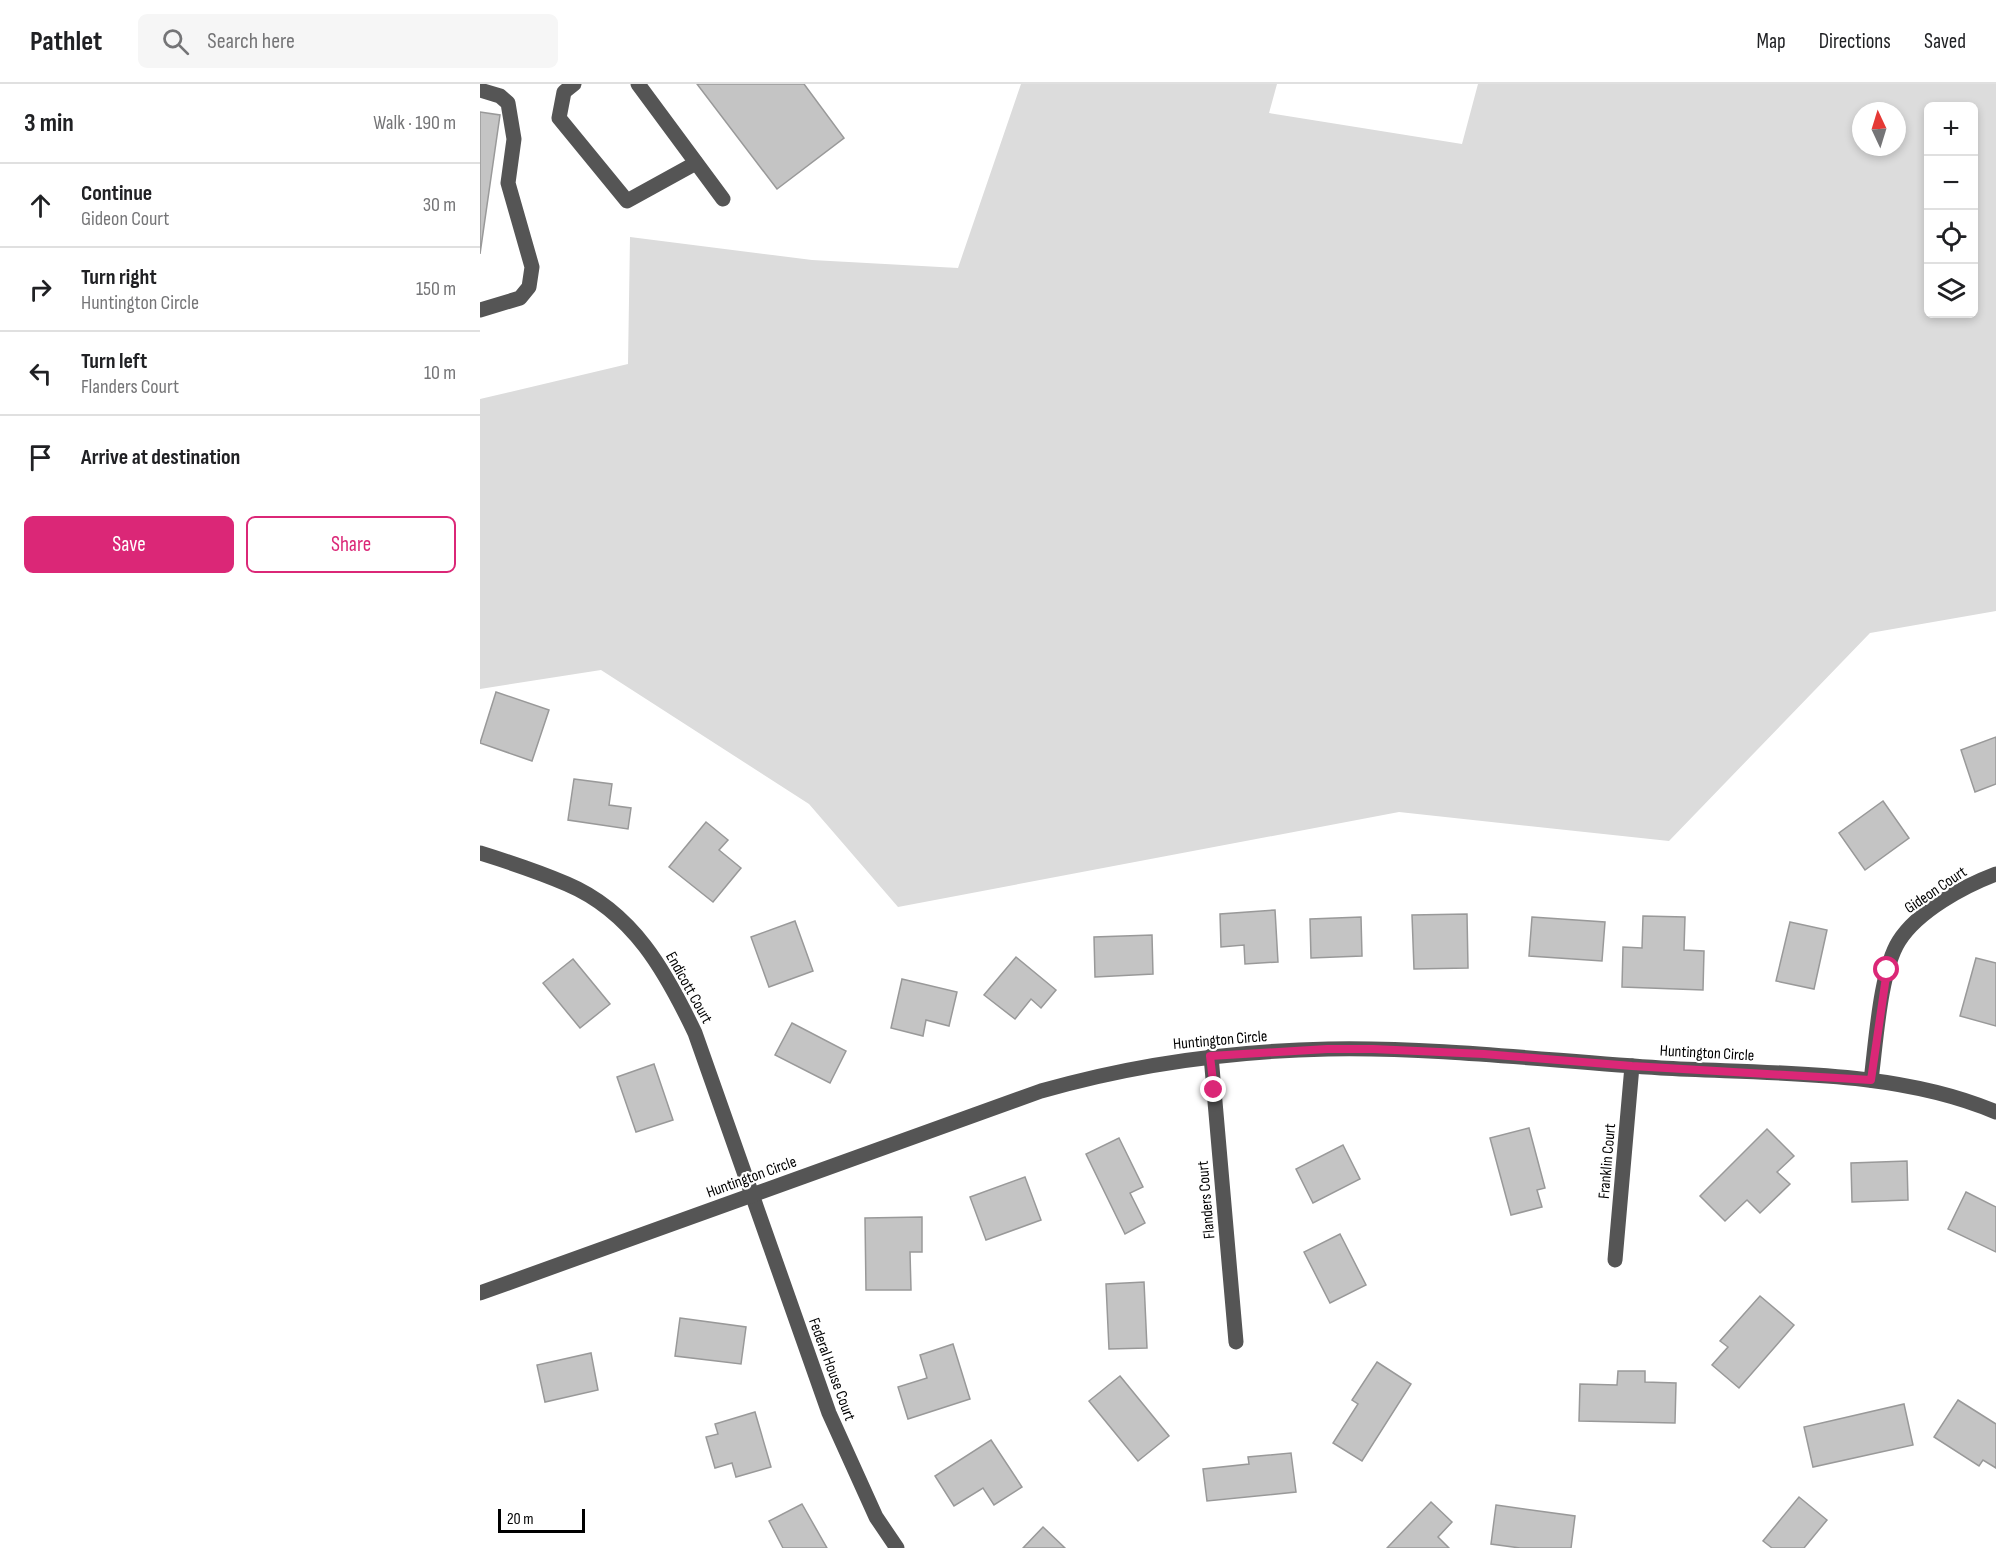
<!DOCTYPE html>
<meta charset="utf-8">
<style>
:root{--surface:#fff;--page:#f6f6f6;--text:#202124;--muted:#757577;--line:#e0e0e0;--accent:#db2777}
body{margin:0;font-family:"Sofia Sans Condensed",sans-serif;background:var(--page);color:var(--text)}
.controls{position:absolute;right:18px;top:18px;display:grid;overflow:hidden;border-radius:9px;box-shadow:0 3px 9px #0003}
.controls button{width:54px;height:54px;display:grid;place-items:center;padding:0;border:0;border-bottom:2px solid var(--line);background:var(--surface);color:var(--text);font:30px sans-serif}
.compass{position:absolute;left:1372px;top:18px;width:54px;height:54px;border-radius:50%;background:var(--surface);box-shadow:0 3px 9px #0003;rotate:356deg}
.scale{position:absolute;left:18px;bottom:15px;width:87px;box-sizing:border-box;padding-left:6px;border:3px solid #000;border-top:0;font-size:16px;line-height:21px;white-space:nowrap;color:#000;-webkit-text-stroke:4px #fff;paint-order:stroke}
.stop{position:absolute;width:18px;height:18px;margin:-14px;border:4px solid #db2777;border-radius:50%;background:#fff}
.stop.end{background:#db2777;border-color:#fff;box-shadow:0 2px 6px #0008}
.list{margin:0;padding:0;list-style:none}
h2{display:flex;justify-content:space-between;align-items:center;height:78px;margin:0;padding:0 24px;font-size:26px}
h2 small{font-size:20px;font-weight:400;color:var(--muted)}
.list li{display:grid;grid-template-columns:39px 1fr auto;gap:18px;align-items:center;box-sizing:border-box;height:84px;padding:0 24px;border-top:2px solid var(--line)}
.list b{display:block;font-size:22px;white-space:nowrap}
.list p{margin:0;font-size:20px;white-space:nowrap;color:var(--muted)}
.list em{font-size:20px;font-style:normal;color:var(--muted)}
.actions{display:flex;gap:12px;padding:18px 24px}
.actions a{flex:1;padding:14px 0;border:2px solid var(--accent);border-radius:9px;text-align:center;font-size:21px;color:var(--accent)}
.actions .main{background:var(--accent);color:#fff}
.icon{flex:none;width:33px;height:33px;fill:none;stroke:currentColor;stroke-width:2;stroke-linecap:round;stroke-linejoin:round}
.map{position:relative;flex:none;width:1516px;height:1464px;overflow:hidden}
header{display:flex;align-items:center;gap:36px;box-sizing:border-box;height:84px;padding:0 30px;background:var(--surface);border-bottom:2px solid var(--line)}
header strong{font-size:28px}
nav{display:flex;gap:33px;margin-inline-start:auto;font-size:21px}
.search{width:420px;height:54px;background:var(--page);display:flex;align-items:center;gap:15px;box-sizing:border-box;padding:0 21px;border-radius:9px;color:var(--muted);font-size:22px}
main{display:flex}
aside{flex:1;background:var(--surface)}
.map>svg:first-child{display:block}
.green{fill:#dcdcdc;fill-rule:evenodd}
.building{fill:#c4c4c4;stroke:#999;stroke-width:1.5}
.lines{fill:none;stroke-linecap:round;stroke-linejoin:round}
.minor{stroke:#555;stroke-width:15}
.route{stroke:#db2777;stroke-width:8}
.labels{text-anchor:middle;stroke-width:4.5;stroke-linejoin:round;paint-order:stroke}
.street-label{font-size:16px;fill:#000;stroke:#fff}
</style>
<header>
<strong>Pathlet</strong>
<div class="search"><svg class="icon" aria-label="search" viewBox="0 0 24 24"><circle cx="10" cy="10" r="6"/><path d="M15 15l6 6"/></svg>Search here</div>
<nav><a>Map</a><a>Directions</a><a>Saved</a></nav>
</header>
<main>
<aside>
<h2>3 min<small>Walk · 190 m</small></h2>
<ul class="list">
<li><svg class="icon" aria-label="ahead" viewBox="0 0 24 24"><path d="M12 20V5M6 11l6-6 6 6"/></svg><div><b>Continue</b><p>Gideon Court</p></div><em>30 m</em></li>
<li><svg class="icon" aria-label="right" viewBox="0 0 24 24"><path d="M7 20v-9h11M14 6l5 5-5 5"/></svg><div><b>Turn right</b><p>Huntington Circle</p></div><em>150 m</em></li>
<li><svg class="icon" aria-label="left" viewBox="0 0 24 24"><path d="M17 20v-9H6M10 6l-5 5 5 5"/></svg><div><b>Turn left</b><p>Flanders Court</p></div><em>10 m</em></li>
<li><svg class="icon" aria-label="arrive" viewBox="0 0 24 24"><path d="M6 21V4h12l-3 4 3 4H6"/></svg><div><b>Arrive at destination</b></div></li>
</ul>
<div class="actions"><a class="main">Save</a><a>Share</a></div>
</aside>
<div class="map">
<svg width="1516" height="1464" viewBox="0 0 1516 1464">
<rect width="100%" height="100%" fill="#fff"/>
<path class="green" d="M541,0H797L789,29L982,60L998,0H1516V527L1390,549L1189,757L919,728L418,823L329,720L121,586L0,605V315L148,280L150,153L332,176L478,184ZM1448,22H1494V230H1448ZM1381,27H1417V63H1381Z"/>
<g class="building">
<path d="M217,0H324L364,54L297,105Z"/>
<path d="M0,28L20,31L0,170Z"/>
<path d="M16,608L69,626L52,677L0,659Z"/>
<path d="M1516,653V700L1495,708L1481,666Z"/>
<path d="M94,695L132,700L129,721L151,724L148,745L88,736Z"/>
<path d="M1403,717L1429,754L1385,786L1359,749Z"/>
<path d="M226,738L248,756L239,766L261,784L233,818L189,783Z"/>
<path d="M795,826L798,878L765,880L764,861L741,863L740,830Z"/>
<path d="M987,830L988,884L934,885L932,831Z"/>
<path d="M1163,832L1205,833L1204,866L1224,867L1223,906L1142,903L1143,863L1162,864Z"/>
<path d="M881,833L882,872L831,874L830,835Z"/>
<path d="M1052,833L1125,838L1122,877L1049,872Z"/>
<path d="M315,837L333,887L289,903L271,853Z"/>
<path d="M1310,838L1347,846L1334,905L1296,897Z"/>
<path d="M672,851L673,890L615,893L614,853Z"/>
<path d="M536,873L576,906L561,924L551,915L535,935L504,911Z"/>
<path d="M1496,874L1516,879V942L1480,932Z"/>
<path d="M93,875L130,920L100,944L63,899Z"/>
<path d="M422,895L477,908L469,942L446,936L443,952L411,944Z"/>
<path d="M312,939L366,967L350,999L295,971Z"/>
<path d="M174,980L193,1036L156,1048L137,993Z"/>
<path d="M1049,1044L1065,1104L1057,1106L1062,1123L1031,1131L1010,1054Z"/>
<path d="M1287,1045L1314,1072L1297,1088L1310,1100L1280,1129L1267,1116L1245,1137L1220,1112Z"/>
<path d="M639,1054L663,1103L650,1109L665,1139L645,1150L606,1070Z"/>
<path d="M863,1061L880,1095L833,1119L816,1085Z"/>
<path d="M1427,1077L1428,1116L1372,1118L1371,1079Z"/>
<path d="M545,1093L561,1136L506,1156L490,1113Z"/>
<path d="M1486,1108L1516,1123V1168L1468,1145Z"/>
<path d="M442,1133V1168H430L431,1206H386L385,1134Z"/>
<path d="M860,1150L886,1201L850,1219L824,1168Z"/>
<path d="M664,1198L667,1264L629,1265L626,1200Z"/>
<path d="M1280,1212L1314,1241L1259,1304L1232,1281L1248,1263L1240,1257Z"/>
<path d="M200,1234L266,1243L261,1280L195,1272Z"/>
<path d="M473,1260L490,1315L428,1335L418,1303L447,1294L440,1271Z"/>
<path d="M111,1269L118,1306L65,1318L57,1281Z"/>
<path d="M897,1278L931,1300L882,1377L853,1359L878,1320L872,1316Z"/>
<path d="M1138,1287H1165V1298L1196,1299L1195,1339L1099,1337L1100,1300L1137,1301Z"/>
<path d="M640,1292L689,1352L658,1377L609,1317Z"/>
<path d="M1478,1316L1516,1340V1384L1503,1376L1499,1382L1454,1353Z"/>
<path d="M1424,1320L1433,1361L1333,1383L1324,1343Z"/>
<path d="M275,1328L291,1383L256,1393L252,1379L235,1384L226,1353L238,1350L235,1340Z"/>
<path d="M511,1356L542,1403L514,1421L503,1404L474,1422L455,1392Z"/>
<path d="M811,1369L816,1408L727,1417L723,1385L769,1380L768,1373Z"/>
<path d="M1319,1413L1347,1436L1324,1464H1292L1283,1457Z"/>
<path d="M951,1418L972,1438L958,1453L969,1464H907Z"/>
<path d="M322,1420L347,1464H303L289,1437Z"/>
<path d="M1016,1421L1095,1432L1091,1464H1040L1011,1460Z"/>
<path d="M563,1443L585,1464H543Z"/>
</g>
<g class="lines">
<g class="minor">
<path d="M94,0L84,8L79,34L147,117L216,79"/>
<path d="M158,0L243,115"/>
<path d="M0,6L20,12L28,19L34,55L28,99L52,183L49,203L40,214L0,226"/>
<path d="M0,769C29,778 59,788 87,800C153,828 186,888 215,949L349,1329L396,1433L417,1464"/>
<path d="M731,972L756,1258"/>
<path d="M1391,996C1396,959 1400,887 1419,857C1438,827 1484,802 1516,790"/>
<path d="M1135,1176L1152,982"/>
<path d="M0,1209L561,1007C655,980 750,967 848,965C959,963 1070,977 1181,984C1290,990 1415,985 1516,1028"/>
</g>
</g>
<g class="lines">
<path class="route" d="M734,1006L730,972L847,965H893L1004,970L1152,982L1391,996L1407,886"/>
</g>
<g class="labels">
<g class="street-label">
<text transform="translate(1455 805) rotate(-34)" y="6">Gideon Court</text>
<text transform="translate(210 903) rotate(61)" y="6">Endicott Court</text>
<text transform="translate(740 955) rotate(-5)" y="6">Huntington Circle</text>
<text transform="translate(1227 968) rotate(3)" y="6">Huntington Circle</text>
<text transform="translate(1126 1077) rotate(-85)" y="6">Franklin Court</text>
<text transform="translate(271 1092) rotate(-20)" y="6">Huntington Circle</text>
<text transform="translate(725 1116) rotate(-95)" y="6">Flanders Court</text>
<text transform="translate(353 1285) rotate(70)" y="6">Federal House Court</text>
</g>
</g>
</svg>
<div class="controls">
<button>+</button>
<button>−</button>
<button><svg class="icon" aria-label="locate" viewBox="0 0 24 24"><circle cx="12" cy="12" r="6"/><path d="M12 2v4M12 18v4M2 12h4M18 12h4"/></svg></button>
<button><svg class="icon" aria-label="layers" viewBox="0 0 24 24"><path d="M12 4l9 5-9 5-9-5zM3 14l9 5 9-5"/></svg></button>
</div>
<svg class="compass" viewBox="-18 -18 36 36"><path d="M0-13l5 13h-10z" fill="#e53935"/><path d="M0 13l5-13h-10z" fill="#757577"/></svg>
<div class="scale">20 m</div>
<div class="stop" style="left:1407px;top:886px"></div>
<div class="stop end" style="left:734px;top:1006px"></div>
</div>
</main>
